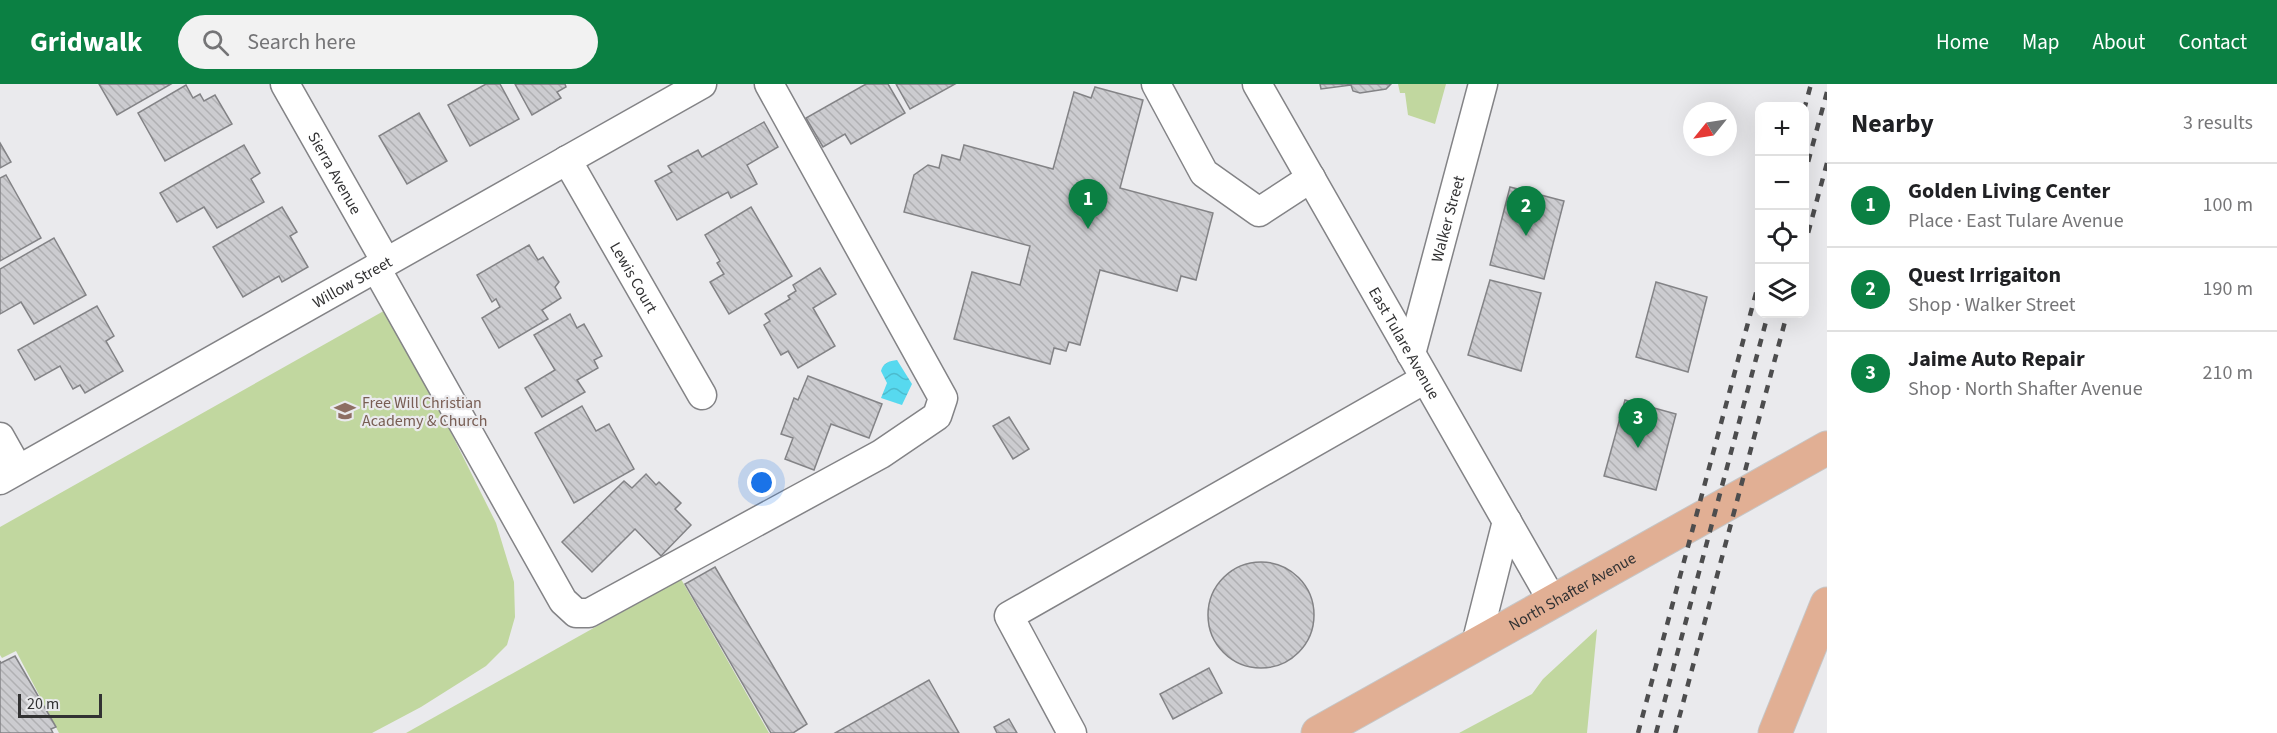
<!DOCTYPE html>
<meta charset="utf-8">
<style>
:root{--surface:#fff;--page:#f2f2f2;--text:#202124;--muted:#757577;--line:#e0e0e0;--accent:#0b8043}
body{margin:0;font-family:"Source Sans 3",sans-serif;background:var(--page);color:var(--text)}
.controls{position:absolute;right:18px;top:18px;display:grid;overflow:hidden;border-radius:12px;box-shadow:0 6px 24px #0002}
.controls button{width:54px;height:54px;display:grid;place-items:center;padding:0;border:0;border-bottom:2px solid var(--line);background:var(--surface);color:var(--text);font:30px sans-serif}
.compass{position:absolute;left:1683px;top:18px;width:54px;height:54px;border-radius:50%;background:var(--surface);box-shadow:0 6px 24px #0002;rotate:240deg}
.scale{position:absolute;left:18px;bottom:15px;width:84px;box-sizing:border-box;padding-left:6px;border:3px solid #323233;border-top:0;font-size:16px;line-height:21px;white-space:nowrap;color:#323233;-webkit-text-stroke:4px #eaeaed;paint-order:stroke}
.you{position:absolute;left:762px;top:399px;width:21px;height:21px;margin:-15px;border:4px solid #fff;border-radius:50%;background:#1a73e8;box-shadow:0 0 0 9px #1a73e833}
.badge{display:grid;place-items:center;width:39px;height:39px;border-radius:50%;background:var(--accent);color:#fff;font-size:20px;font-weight:700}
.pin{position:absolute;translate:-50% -50px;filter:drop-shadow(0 2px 3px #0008)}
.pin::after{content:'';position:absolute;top:32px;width:21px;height:18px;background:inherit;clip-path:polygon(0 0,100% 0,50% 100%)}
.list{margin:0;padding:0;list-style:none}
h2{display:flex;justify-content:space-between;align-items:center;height:78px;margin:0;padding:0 24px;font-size:26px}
h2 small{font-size:20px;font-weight:400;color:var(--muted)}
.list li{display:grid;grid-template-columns:39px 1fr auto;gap:18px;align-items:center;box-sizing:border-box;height:84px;padding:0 24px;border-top:2px solid var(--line)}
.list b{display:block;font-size:22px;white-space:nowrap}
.list p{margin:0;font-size:20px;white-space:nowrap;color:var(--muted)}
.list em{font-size:20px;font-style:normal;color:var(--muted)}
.icon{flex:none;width:33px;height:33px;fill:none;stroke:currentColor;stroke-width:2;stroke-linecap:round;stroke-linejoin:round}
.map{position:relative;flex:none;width:1827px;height:649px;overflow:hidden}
header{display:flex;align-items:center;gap:36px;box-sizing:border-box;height:84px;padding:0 30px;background:var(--accent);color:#fff}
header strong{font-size:28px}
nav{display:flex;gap:33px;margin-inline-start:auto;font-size:21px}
.search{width:420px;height:54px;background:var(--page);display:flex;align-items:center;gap:15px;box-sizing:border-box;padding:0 21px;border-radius:33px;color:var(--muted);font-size:22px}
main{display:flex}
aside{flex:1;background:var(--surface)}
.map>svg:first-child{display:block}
.grass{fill:#c1d79f}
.water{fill:url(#water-waves)}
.building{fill:url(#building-back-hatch);stroke:#838386;stroke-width:1.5}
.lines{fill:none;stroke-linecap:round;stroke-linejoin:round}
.minor-casing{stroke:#838386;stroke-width:31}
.major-casing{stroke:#c6c6c6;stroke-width:35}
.minor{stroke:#fff;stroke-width:28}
.major{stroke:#e1af94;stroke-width:33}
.rail{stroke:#4d4d4e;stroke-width:4.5;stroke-dasharray:8 8;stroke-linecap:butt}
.labels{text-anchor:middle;stroke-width:4.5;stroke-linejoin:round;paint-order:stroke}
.street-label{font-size:16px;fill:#323233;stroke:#eaeaed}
.education-label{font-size:16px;fill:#785e54;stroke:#eaeaed;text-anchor:start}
</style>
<header>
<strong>Gridwalk</strong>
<div class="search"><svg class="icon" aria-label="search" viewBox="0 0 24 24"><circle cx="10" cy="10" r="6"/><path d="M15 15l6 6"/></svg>Search here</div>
<nav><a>Home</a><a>Map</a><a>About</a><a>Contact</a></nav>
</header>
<main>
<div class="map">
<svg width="1827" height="649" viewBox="0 0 1827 649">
<defs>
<pattern id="water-waves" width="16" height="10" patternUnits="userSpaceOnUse" patternTransform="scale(1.5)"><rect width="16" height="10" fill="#57d9ef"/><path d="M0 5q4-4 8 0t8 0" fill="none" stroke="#4cbbcd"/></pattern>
<pattern id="building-back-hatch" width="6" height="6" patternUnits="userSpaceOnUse" patternTransform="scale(1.5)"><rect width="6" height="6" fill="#ccccd0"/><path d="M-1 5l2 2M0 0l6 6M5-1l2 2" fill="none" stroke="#b0b0b3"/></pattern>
</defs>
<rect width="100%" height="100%" fill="#eaeaed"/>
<g class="grass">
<path d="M1398,0H1446L1435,40L1408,31L1405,9H1400Z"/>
<path d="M389,224L496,439L514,498L515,533L507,561L486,582L421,623L372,649H59L16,567L2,574L0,571V443Z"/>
<path d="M681,495L769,649H406Z"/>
<path d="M1597,545L1587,649H1459L1532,610L1543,595Z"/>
</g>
<path class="water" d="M897,276L912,300L902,321L881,314L887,299L881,287C883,279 889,277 897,276Z"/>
<g class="building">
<path d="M99,0H171L117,31Z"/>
<path d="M486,0H500L519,35L470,62L448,21Z"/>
<path d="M515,0H565L566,3L557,8L561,14L532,31Z"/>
<path d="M866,0H888L905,29L851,60L845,50L823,63L806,34Z"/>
<path d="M896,0H955L910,25Z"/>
<path d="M1320,0H1391L1386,5L1360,9L1353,7L1351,1L1321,5Z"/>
<path d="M186,1L193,14L200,10L204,17L215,11L232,40L165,77L138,29Z"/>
<path d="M1095,3L1143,16L1120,104L1213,129L1196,196L1181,192L1177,207L1100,186L1080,261L1069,258L1066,267L1054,264L1050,280L954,255L972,188L1020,201L1030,162L904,128L914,91L928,81L939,84L942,71L960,76L964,61L1053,85L1074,8L1091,14Z"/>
<path d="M419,29L447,77L407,100L379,52Z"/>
<path d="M764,38L778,63L747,81L757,100L731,114L728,108L677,136L655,97L672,88L668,82L698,66L702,73Z"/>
<path d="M0,59L11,78L0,84Z"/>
<path d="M244,61L260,89L251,95L264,118L217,144L204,123L177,138L160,109Z"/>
<path d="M6,91L41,154L0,177V94Z"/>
<path d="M1510,103L1564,117L1544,195L1490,181Z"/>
<path d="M282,123L297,148L290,152L308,183L282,198L279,192L243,213L213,163Z"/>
<path d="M751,123L792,192L729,230L710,198L724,190L717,179L720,177L705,151Z"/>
<path d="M54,154L86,211L34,240L21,218L0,230V185Z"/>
<path d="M529,161L538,176L543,173L559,198L555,203L561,214L542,226L548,235L499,264L482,234L500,223L496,215L492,218L477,191Z"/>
<path d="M820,184L836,210L813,224L835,262L798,284L788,267L781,271L764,241L770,237L765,230L790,215L788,212L796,207L793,201Z"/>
<path d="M1490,196L1541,209L1521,287L1468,271Z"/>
<path d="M1656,198L1707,213L1688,288L1636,273Z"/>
<path d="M97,222L114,252L106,257L123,287L85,309L80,301L73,305L60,282L35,296L18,266Z"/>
<path d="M570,230L577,244L584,240L602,272L594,276L598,284L577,296L585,308L542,333L525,304L555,286L534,251Z"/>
<path d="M808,292L882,320L869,354L831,340L814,386L785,375L793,354L781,350L794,314L798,316Z"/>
<path d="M1625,316L1676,330L1656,406L1604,392Z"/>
<path d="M582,322L596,347L609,340L634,385L574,419L535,349Z"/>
<path d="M1009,333L1029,365L1013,375L993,342Z"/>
<path d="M646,390L656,401L659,398L681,419L675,425L691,441L661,472L635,445L592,488L562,458L624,397L632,404Z"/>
<circle cx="1261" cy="531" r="53"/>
<path d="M715,483L807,640L793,649H771L685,500Z"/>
<path d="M15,572L56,643L51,645L53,649H0V577L1,579Z"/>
<path d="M1209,584L1222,609L1173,635L1160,610Z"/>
<path d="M929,596L959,649H835Z"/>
<path d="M1009,635L1017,649H997L994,643Z"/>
</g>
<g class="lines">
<defs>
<g id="minor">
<path id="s1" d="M285,0L386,178"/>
<path d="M1156,0L1204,89L1259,128L1311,94"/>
<path id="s2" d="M1257,0L1553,518"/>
<path id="s3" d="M567,76L702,311"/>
<path d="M376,184L563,517L576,529H589L881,370L937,332L943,314L769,0"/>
<path id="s4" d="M1411,270L1483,0"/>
<path d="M0,353L18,385"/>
<path id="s5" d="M0,396L702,0"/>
<path d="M1476,560L1507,437"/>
<path d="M1072,649L1009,532L1425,295"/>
</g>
<g id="major">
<path id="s6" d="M1318,649L1827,364"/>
<path d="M1775,649L1827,520"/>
</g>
</defs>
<use href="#minor" class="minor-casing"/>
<use href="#major" class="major-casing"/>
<use href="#minor" class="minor"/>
<use href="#major" class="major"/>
<g class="rail">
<path d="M1804,26L1811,0"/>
<path d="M1804,93L1827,8"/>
<path d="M1804,164L1827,79"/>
<path d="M1638,649L1760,194"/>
<path d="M1656,649L1768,230"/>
<path d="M1675,649L1787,230"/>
</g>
</g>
<defs>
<symbol id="school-bare" viewBox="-9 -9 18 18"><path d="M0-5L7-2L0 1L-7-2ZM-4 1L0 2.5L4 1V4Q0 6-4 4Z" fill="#8d6e63" stroke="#eaeaed" stroke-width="2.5" paint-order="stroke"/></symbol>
</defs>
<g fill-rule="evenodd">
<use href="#school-bare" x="330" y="312" width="30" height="30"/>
</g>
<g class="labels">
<g class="street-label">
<text dy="6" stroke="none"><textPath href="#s1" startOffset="102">Sierra Avenue</textPath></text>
<text dy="6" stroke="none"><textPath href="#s4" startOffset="140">Walker Street</textPath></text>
<text dy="6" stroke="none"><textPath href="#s3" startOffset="135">Lewis Court</textPath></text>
<text dy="6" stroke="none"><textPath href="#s5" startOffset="404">Willow Street</textPath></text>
<text dy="6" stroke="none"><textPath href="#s2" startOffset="298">East Tulare Avenue</textPath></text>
<text dy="6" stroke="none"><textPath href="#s6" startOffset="291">North Shafter Avenue</textPath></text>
</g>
<g class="education-label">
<text x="362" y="324">Free Will Christian<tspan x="362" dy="18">Academy &amp; Church</tspan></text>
</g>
</g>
</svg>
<div class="controls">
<button>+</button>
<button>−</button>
<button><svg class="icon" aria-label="locate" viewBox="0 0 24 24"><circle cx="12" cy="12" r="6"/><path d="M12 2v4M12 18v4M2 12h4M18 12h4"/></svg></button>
<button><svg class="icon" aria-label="layers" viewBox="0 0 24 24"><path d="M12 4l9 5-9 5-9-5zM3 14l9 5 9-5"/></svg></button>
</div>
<svg class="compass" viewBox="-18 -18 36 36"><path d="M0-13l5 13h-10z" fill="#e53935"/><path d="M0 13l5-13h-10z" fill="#757577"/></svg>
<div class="scale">20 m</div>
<div class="you"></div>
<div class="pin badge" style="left:1088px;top:145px">1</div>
<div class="pin badge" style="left:1526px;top:152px">2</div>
<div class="pin badge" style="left:1638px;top:364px">3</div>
</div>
<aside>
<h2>Nearby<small>3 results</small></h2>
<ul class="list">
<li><span class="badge">1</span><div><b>Golden Living Center</b><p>Place · East Tulare Avenue</p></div><em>100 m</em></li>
<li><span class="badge">2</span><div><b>Quest Irrigaiton</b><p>Shop · Walker Street</p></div><em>190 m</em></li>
<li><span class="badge">3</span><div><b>Jaime Auto Repair</b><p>Shop · North Shafter Avenue</p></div><em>210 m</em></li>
</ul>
</aside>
</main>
